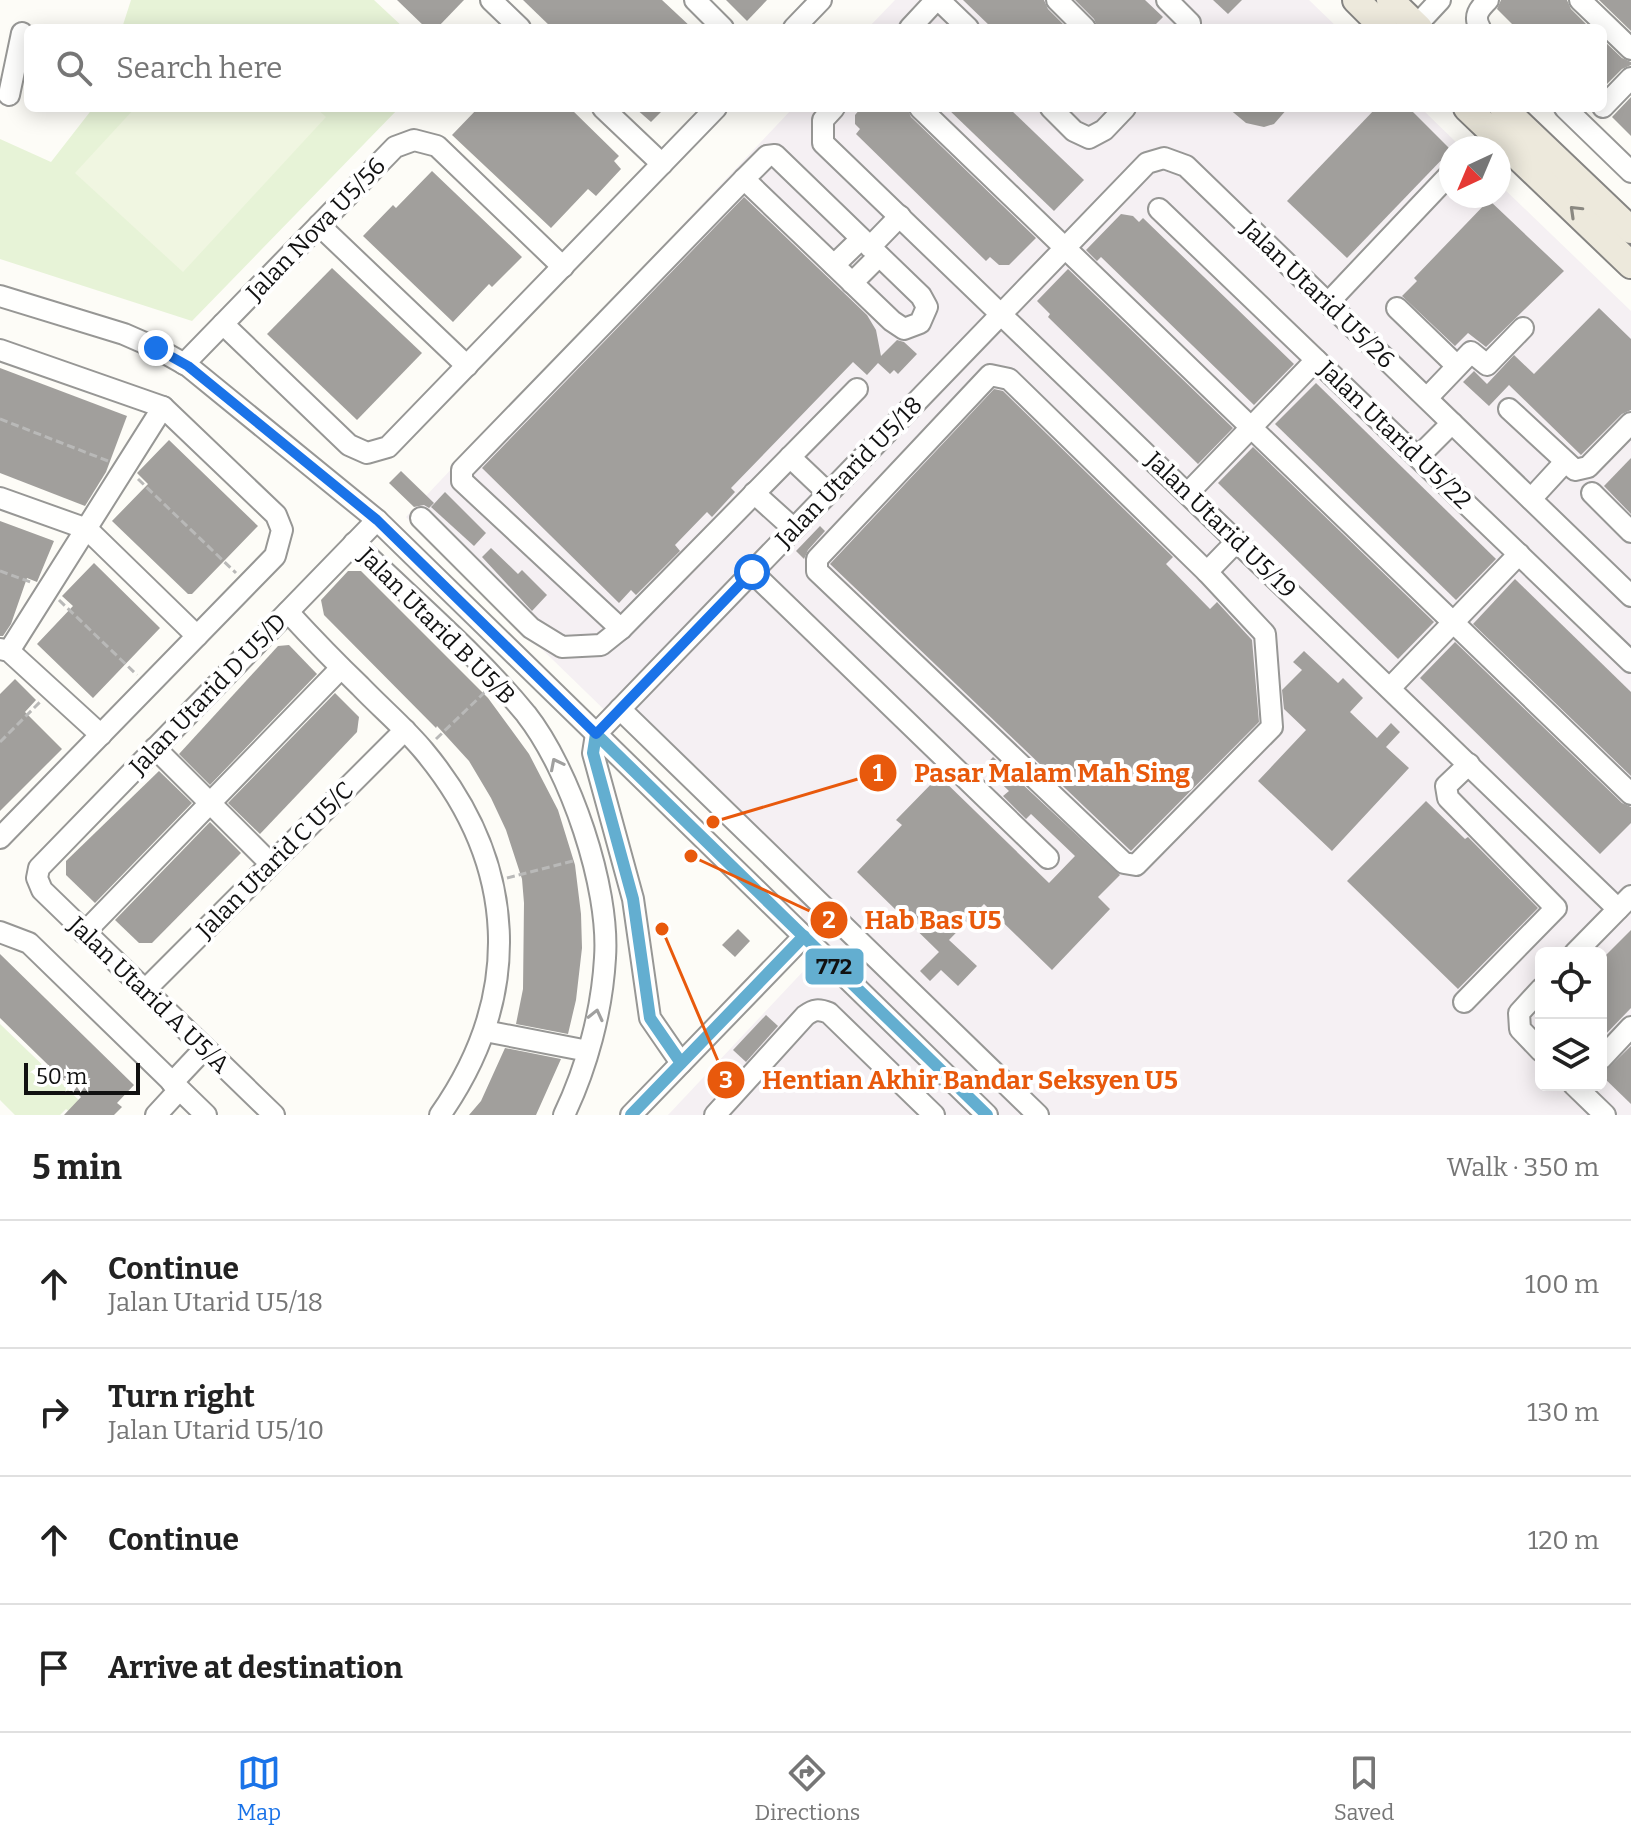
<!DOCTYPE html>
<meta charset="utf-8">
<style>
:root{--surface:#fff;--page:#f6f6f6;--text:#222;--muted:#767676;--line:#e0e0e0;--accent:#1a73e8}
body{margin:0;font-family:Bitter,serif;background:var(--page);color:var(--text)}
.controls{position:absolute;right:24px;bottom:24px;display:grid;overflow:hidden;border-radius:12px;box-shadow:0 4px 20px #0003}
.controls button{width:72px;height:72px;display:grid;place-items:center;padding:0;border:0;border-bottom:2px solid var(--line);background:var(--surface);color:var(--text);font:40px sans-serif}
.compass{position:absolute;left:1439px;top:136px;width:72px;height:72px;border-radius:50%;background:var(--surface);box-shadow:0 4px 20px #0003;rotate:224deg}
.scale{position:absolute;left:24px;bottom:20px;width:116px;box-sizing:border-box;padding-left:8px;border:4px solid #111;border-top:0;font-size:22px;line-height:28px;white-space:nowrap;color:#111;-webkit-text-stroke:6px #fff;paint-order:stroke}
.stop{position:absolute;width:24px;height:24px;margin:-18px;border:6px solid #1a73e8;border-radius:50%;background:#fff}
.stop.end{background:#1a73e8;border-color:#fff;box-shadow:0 2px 8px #0008}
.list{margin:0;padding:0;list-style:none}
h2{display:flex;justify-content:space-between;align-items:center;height:104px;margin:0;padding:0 32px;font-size:34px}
h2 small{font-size:26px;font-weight:400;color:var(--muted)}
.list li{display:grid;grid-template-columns:52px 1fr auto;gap:24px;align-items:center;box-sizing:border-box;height:128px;padding:0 32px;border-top:2px solid var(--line)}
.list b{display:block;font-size:30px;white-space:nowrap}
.list p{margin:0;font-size:26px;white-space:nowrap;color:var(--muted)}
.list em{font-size:26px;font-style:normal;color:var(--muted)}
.icon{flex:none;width:44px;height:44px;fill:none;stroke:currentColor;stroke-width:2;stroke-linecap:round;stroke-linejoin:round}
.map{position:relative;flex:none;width:1631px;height:1115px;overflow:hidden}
.search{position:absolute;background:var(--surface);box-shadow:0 4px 20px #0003;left:24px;right:24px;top:24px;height:88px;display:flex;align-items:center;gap:20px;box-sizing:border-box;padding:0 28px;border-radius:12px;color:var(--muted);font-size:30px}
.sheet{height:616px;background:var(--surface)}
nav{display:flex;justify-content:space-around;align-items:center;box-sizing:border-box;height:112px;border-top:2px solid var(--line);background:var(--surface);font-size:22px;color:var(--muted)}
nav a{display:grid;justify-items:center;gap:4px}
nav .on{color:var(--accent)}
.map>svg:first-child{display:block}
.industrial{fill:#f5f0f3;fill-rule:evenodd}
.green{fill:#e7f3d7}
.pitch{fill:#f0f6e1}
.building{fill:#a19f9c}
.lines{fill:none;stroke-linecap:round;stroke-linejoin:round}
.minor-casing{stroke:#979795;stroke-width:24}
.major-casing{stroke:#858482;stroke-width:30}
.path{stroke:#b9b9b8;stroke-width:3;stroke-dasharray:8 4;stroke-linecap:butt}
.minor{stroke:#fffffe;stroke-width:20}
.major{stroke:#ede9dc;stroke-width:26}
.bus-1-casing{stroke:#fff;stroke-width:18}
.bus-1{stroke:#63aed0;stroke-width:12}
.oneway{stroke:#8a8881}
.oneway2{stroke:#a0a09f}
.route{stroke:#1a73e8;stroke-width:10}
.labels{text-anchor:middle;stroke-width:8;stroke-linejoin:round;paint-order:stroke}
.street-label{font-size:24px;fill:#111;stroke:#fff}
.leader{fill:none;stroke:#e8590c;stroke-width:3}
.callout-dot{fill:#e8590c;stroke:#fff;stroke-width:3}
.mark-label{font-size:24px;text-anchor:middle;font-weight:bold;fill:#fff}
.callout-label{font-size:26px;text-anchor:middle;font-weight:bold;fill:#e8590c;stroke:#fff;stroke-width:8;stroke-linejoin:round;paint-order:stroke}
.line-badge{stroke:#fff;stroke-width:3}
.pale-badge-label{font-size:22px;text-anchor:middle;font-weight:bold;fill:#111}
</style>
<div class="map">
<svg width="1631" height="1115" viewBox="0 0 1631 1115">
<rect width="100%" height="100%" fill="#fdfcf7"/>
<g class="industrial">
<path d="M895,0H1309L1338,28H868Z"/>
<path d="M793,108H1421L1462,148H1451V196H1499V184L1631,311V1115H668L810,964L798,898L406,517ZM1541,953H1601V1085H1541Z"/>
</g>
<g class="green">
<path d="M131,0H374L404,28H122Z"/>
<path d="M93,108H399L192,321L0,259V139L51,162Z"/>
<path d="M0,1024L87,1108L73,1115L66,1109L60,1115H15L0,1100Z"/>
</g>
<path class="pitch" d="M135,108H316L326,117L183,272L75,173Z"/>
<g class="building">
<path d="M397,0H464L437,28H426Z"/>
<path d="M523,0H662L692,28H552Z"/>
<path d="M726,0H767L747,21Z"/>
<path d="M963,0H1044L1048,9L1067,28H992Z"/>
<path d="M1075,0H1145L1163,17L1152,28H1098L1094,19Z"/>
<path d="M1213,0H1242L1228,14Z"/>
<path d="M1501,0H1567L1571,9L1590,28H1516L1497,9Z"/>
<path d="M1599,0H1631V31Z"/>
<path d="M1603,40L1622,58L1631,62V65L1622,69L1603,88Z"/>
<path d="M1631,97V136L1612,117Z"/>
<path d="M478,108H570L619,156L614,161L621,169L596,196L588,189L551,228L452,135Z"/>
<path d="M635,108H665L651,122Z"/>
<path d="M861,108H907L911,117L1036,238L1009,265H999L990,257L986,261L856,134L860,129L855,124V115Z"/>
<path d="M947,108H1009L1084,180L1054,211Z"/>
<path d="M1228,108H1288L1274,124L1264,127L1246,123Z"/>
<path d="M1376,108H1409L1451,150L1347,258L1287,201Z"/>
<path d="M432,171L522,257L492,287L489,284L453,322L363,236L393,205L396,208Z"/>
<path d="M744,197L867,315L876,330L881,356L897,340L904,342L917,354L898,374L894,370L890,374L878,363L867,375L853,362L731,488L735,492L712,517L707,512L675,545L680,551L636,595L631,590L619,603L482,468Z"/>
<path d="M1489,200L1564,271L1486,347L1468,333L1455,346L1402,296L1417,281L1414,278Z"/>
<path d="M1121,214L1133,216L1139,222L1143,218L1294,364L1254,405L1101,257L1097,261L1086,250Z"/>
<path d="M332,268L422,353L357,420L267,334Z"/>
<path d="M1068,269L1233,428L1198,464L1048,317L1050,314L1037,301Z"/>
<path d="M1599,308L1631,339V410L1622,414L1581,455L1509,385L1489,406L1463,382L1474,371L1487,384L1514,355L1534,374Z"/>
<path d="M0,368L127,416L106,472L85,506L0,473Z"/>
<path d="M1316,383L1496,559L1456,600L1275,424Z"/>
<path d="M994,389L1003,391L1173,557L1166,564L1210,609L1217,602L1252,640L1259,722L1131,851L830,564Z"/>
<path d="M169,440L258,526L192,594H188L112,521L148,484L137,473Z"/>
<path d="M1253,447L1434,622L1398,659L1218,483Z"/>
<path d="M1631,458V514L1604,486Z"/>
<path d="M401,471L434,503L429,508L424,505L414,507L389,483Z"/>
<path d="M445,492L486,533L474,546L431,507Z"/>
<path d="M0,521L54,541L37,582L27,578L11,624L3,636H0Z"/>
<path d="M820,526L825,531L808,550L804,559L796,551Z"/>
<path d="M491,548L518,574L522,570L547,595L532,611L482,557Z"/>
<path d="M94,563L160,628L93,698L37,644L73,606L62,596Z"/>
<path d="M348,571H361L488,698L529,754L558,810L575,865L581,914L582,948L576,1000L568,1034L516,1024L523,989L524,903L522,879L506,830L491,798L469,761L437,726L436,728L324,615L321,600Z"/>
<path d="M1515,579L1631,692V776L1473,624Z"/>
<path d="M1455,642L1622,803L1631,807V823L1600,854L1420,678Z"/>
<path d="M289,645L317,674L210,785L179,754L278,646Z"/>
<path d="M1304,651L1338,683L1343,678L1363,698L1350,712L1377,738L1391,723L1400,732L1386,747L1409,768L1332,851L1258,781L1306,730L1284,709L1282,690L1302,670L1293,662Z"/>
<path d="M15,679L36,700L25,712L62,749L0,811V694Z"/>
<path d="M335,693L359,717L357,732L260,834L228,803Z"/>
<path d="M993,757L1120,875L1098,897L1110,909L1052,970L984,904L949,940L977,966L958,986L941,970L930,981L920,971L939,952L857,872L902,825L896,820L939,776L1049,883L1075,856L1031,814L1026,819L1003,796L1009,791L984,767Z"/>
<path d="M159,771L192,803L95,903L66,875V861Z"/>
<path d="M1426,801L1465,839L1468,837L1538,908L1458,989L1347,881Z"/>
<path d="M210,822L241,853L152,943H139L115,920Z"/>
<path d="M738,929L750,941L735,957L722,945Z"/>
<path d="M1631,930V1008L1601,1039V960Z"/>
<path d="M0,954L134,1085L117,1103L122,1107L114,1115H64L81,1097L0,1018Z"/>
<path d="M766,1015L778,1026L746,1062L733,1050Z"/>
<path d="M1631,1046V1104L1601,1075Z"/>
<path d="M505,1048L561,1059L536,1115H469L481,1101Z"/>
</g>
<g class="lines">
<defs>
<g id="minor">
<path d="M491,0L520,28"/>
<path d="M695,0L723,28"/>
<path d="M939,0L968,28"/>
<path d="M1057,0L1085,28"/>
<path d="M1167,0L1190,23L1189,28"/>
<path d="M1580,0L1631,49"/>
<path d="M794,28L821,0"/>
<path d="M910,28L936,0"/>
<path d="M1414,28L1440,0"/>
<path d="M1480,28C1473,16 1479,9 1488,0"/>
<path d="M9,95L22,33"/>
<path d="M1603,107L1631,78"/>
<path d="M603,108L662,164"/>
<path d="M834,108L823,120V143L1618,909"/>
<path d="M920,108L1631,794"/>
<path d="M1051,108L1074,131L1089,138L1104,130L1125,108"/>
<path d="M1565,108L1631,172"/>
<path d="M775,155L921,296L927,307L920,323L904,329L892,321L744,179L767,156Z"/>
<path d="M1159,209L1631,662"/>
<path d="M319,225L467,366"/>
<path d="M870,247L900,216"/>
<path d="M834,265L861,239"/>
<path d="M852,283L879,256"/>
<path d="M0,296L124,334L156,348L188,366L377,520L987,1115"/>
<path d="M1328,303L1451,173"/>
<path d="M1397,308L1457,366"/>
<path d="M223,324L349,445L367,453L388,447L716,108"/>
<path d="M0,350L163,407L276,515L282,530L275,556L0,838"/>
<path d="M184,364L395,147L414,140L437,146L563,267"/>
<path d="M990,375L1009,379L1207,572L1265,634L1272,727L1136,865L1124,863L817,571V559Z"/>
<path d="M1427,398L1471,352L1487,365L1523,328"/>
<path d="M1509,409L1575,470L1588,467L1631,423"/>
<path d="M790,457L828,493"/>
<path d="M1418,457L1452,423"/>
<path d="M754,493L794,529"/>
<path d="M1188,493L1316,360"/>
<path d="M1592,493L1631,532"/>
<path d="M0,498L87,529L197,636"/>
<path d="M1531,499L1565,462"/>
<path d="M421,518L531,628L562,647L601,645L621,629L857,389"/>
<path d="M354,543C412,599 475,652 526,714C570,770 610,887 605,958C602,1011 587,1067 564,1115"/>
<path d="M752,572L1048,858"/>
<path d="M1207,572L1237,541"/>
<path d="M288,612C311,637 335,662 360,686C381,708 405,728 424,751C518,864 524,995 440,1115"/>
<path d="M621,629L462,481V470L744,179"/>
<path d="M0,649L9,651L101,735"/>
<path d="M9,651L163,407"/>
<path d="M1390,688L1519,554"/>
<path d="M620,709L1038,1115"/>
<path d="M596,734L1147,163L1164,158L1186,166L1631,596"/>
<path d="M596,734L593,753L633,899L650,1018L681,1063"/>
<path d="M155,748L271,864"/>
<path d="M0,932L29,943L206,1115"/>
<path d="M84,933L341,668"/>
<path d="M1575,953L1631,896"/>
<path d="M1541,989L1519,1013L1520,1029L1541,1051"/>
<path d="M145,990L405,730"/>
<path d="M1464,1002L1556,908L1448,798L1446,786L1469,764"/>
<path d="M485,1031L588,1051"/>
<path d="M1601,1059L1631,1027"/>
<path d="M172,1083L205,1048"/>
<path d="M1574,1085L1605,1115"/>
<path d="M156,1115L179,1090"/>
<path d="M274,1115L42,890L37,878L39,868L377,520"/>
<path d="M631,1115L804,936"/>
<path d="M715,1115L805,1016C814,1009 819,1009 829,1013L934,1115"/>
</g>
<g id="major">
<path d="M1356,0L1384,28"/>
<path d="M1390,0L1419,28"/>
<path d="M1467,108L1631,265"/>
<path d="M1503,108L1631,230"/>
</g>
</defs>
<use href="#minor" class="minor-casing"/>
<use href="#major" class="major-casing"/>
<g class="path">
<path d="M0,419L108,461"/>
<path d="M138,479L236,573"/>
<path d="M0,571L33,583"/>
<path d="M59,600L137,675"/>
<path d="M436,739L485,692"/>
<path d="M0,742L40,702"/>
<path d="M507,878L573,861"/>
</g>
<use href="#minor" class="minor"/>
<use href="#major" class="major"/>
<defs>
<g id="bus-1">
<path d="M596,734L987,1115"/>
<path d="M596,734L593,753L633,899L650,1018L681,1063"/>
<path d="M631,1115L804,936"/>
</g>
</defs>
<use href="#bus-1" class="bus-1-casing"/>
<use href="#bus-1" class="bus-1"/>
</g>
<defs><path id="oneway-chevron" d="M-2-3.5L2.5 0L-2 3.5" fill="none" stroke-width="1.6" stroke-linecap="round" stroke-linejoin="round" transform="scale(2)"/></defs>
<use class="oneway" href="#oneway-chevron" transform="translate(1575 211) rotate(-136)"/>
<g class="oneway2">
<use href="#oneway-chevron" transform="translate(556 764) rotate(-117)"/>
<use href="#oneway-chevron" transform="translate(596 1015) rotate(-77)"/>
</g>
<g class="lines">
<path class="route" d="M156,348L188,366L377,520L596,734L752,572"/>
</g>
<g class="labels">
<g class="street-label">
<text transform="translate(316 229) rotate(-46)" y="8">Jalan Nova U5/56</text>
<text transform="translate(1318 294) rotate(44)" y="8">Jalan Utarid U5/26</text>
<text transform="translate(1395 435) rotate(44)" y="8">Jalan Utarid U5/22</text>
<text transform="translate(849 472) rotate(-46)" y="8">Jalan Utarid U5/18</text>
<text transform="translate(1221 525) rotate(44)" y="8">Jalan Utarid U5/19</text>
<text transform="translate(437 626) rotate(45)" y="8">Jalan Utarid B U5/B</text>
<text transform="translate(208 694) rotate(-46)" y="8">Jalan Utarid D U5/D</text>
<text transform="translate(275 860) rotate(-45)" y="8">Jalan Utarid C U5/C</text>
<text transform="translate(149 995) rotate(44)" y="8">Jalan Utarid A U5/A</text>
</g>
</g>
<path class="leader" d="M713 822L878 773M691 856L829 920M662 929L726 1080"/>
<g class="callout-dot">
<circle cx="713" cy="822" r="8"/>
<circle cx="691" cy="856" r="8"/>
<circle cx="662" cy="929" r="8"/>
<circle cx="878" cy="773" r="20"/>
<circle cx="829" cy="920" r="20"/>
<circle cx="726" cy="1080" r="20"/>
</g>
<g class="mark-label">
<text x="878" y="781">1</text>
<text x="829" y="928">2</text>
<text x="726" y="1088">3</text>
</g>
<g class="callout-label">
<text x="1052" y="782">Pasar Malam Mah Sing</text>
<text x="933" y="929">Hab Bas U5</text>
<text x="970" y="1089">Hentian Akhir Bandar Seksyen U5</text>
</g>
<rect class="line-badge" x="804" y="947" width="61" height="39" rx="8" fill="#63aed0"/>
<g class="pale-badge-label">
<text x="834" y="974">772</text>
</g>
</svg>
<div class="controls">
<button><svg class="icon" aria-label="locate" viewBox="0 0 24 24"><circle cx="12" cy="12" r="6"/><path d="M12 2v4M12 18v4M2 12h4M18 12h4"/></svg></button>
<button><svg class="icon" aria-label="layers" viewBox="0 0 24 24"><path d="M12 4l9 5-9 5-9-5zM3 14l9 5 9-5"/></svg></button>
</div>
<svg class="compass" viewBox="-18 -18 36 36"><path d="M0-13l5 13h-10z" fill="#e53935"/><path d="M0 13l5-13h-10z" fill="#767676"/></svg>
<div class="scale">50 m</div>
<div class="stop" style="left:752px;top:572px"></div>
<div class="stop end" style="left:156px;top:348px"></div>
<div class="search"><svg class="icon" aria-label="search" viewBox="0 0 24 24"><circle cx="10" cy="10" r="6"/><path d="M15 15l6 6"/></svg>Search here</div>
</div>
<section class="sheet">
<h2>5 min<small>Walk · 350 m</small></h2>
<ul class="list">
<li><svg class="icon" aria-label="ahead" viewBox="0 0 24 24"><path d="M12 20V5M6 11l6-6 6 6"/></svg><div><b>Continue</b><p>Jalan Utarid U5/18</p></div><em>100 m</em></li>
<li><svg class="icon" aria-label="right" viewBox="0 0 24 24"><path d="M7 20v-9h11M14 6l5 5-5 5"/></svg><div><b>Turn right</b><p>Jalan Utarid U5/10</p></div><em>130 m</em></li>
<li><svg class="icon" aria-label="ahead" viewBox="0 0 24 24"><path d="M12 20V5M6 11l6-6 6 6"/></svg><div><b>Continue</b></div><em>120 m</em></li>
<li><svg class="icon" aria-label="arrive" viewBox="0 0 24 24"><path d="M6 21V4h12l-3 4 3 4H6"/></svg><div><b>Arrive at destination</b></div></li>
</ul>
</section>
<nav>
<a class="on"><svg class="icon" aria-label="map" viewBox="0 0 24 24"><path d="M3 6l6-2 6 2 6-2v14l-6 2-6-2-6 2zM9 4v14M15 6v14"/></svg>Map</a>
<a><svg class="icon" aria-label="directions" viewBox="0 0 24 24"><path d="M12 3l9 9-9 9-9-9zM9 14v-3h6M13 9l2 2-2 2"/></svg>Directions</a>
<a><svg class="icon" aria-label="saved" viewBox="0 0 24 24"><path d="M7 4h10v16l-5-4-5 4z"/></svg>Saved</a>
</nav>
